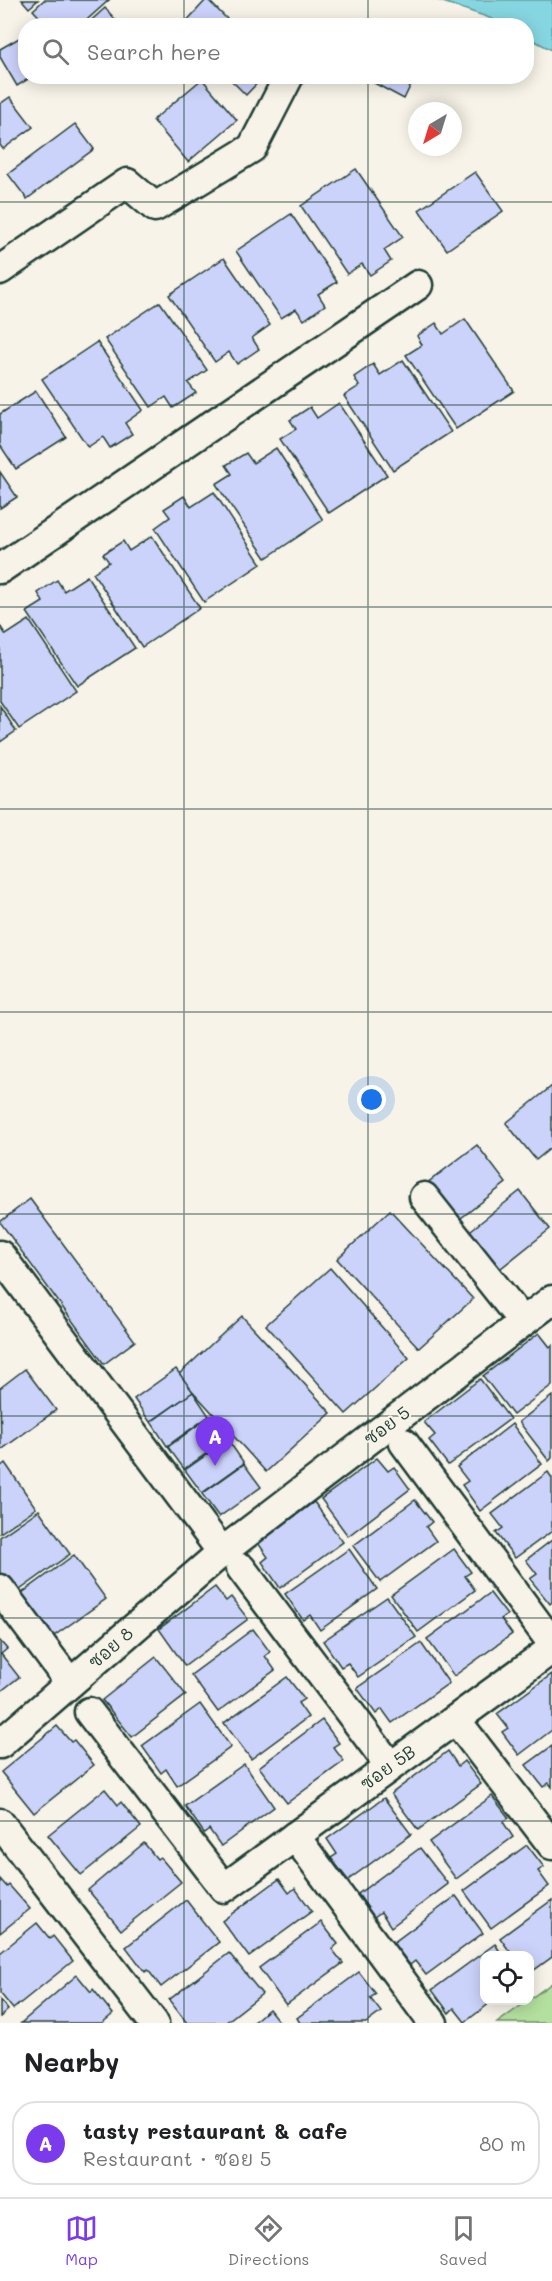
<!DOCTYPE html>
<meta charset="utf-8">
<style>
:root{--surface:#fff;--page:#f6f6f6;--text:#202124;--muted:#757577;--line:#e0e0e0;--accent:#7c3aed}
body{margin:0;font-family:Mali,"Playpen Sans Thai",sans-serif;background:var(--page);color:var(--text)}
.controls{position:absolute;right:18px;bottom:18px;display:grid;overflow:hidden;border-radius:12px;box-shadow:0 3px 15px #0003}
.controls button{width:54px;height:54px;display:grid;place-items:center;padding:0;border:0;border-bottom:2px solid var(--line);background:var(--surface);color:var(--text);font:30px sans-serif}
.compass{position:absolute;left:408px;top:102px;width:54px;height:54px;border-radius:50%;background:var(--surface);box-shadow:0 3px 15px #0003;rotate:218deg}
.you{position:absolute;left:372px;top:1100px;width:21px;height:21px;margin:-15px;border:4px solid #fff;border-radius:50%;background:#1a73e8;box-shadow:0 0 0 9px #1a73e833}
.badge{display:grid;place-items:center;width:39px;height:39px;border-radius:50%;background:var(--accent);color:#fff;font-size:20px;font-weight:700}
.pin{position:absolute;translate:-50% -50px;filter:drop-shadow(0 2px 3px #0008)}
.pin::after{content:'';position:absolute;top:32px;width:21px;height:18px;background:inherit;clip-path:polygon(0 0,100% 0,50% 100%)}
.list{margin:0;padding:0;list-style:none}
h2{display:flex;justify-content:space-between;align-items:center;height:78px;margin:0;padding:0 24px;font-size:26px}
h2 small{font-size:20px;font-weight:400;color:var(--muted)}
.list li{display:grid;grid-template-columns:39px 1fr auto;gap:18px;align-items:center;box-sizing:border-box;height:84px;margin:0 12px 12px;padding:0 12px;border:2px solid var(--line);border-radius:24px}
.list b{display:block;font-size:22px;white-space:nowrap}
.list p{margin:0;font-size:20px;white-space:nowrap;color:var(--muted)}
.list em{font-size:20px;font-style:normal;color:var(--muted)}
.icon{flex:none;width:33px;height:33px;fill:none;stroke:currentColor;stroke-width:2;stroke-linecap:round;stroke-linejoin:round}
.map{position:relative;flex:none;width:552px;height:2023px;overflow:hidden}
.search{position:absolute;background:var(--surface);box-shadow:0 3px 15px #0003;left:18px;right:18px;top:18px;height:66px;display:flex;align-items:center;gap:15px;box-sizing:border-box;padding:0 21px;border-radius:24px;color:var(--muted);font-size:22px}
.sheet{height:174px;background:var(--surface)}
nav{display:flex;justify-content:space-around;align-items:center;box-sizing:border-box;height:84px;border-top:2px solid var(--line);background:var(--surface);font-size:16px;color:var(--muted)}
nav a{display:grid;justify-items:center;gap:3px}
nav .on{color:var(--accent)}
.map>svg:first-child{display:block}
.green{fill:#b3e09e;stroke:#698e69;stroke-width:1.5}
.water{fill:#86d6e1;stroke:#5d999c;stroke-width:1.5}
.building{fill:#ccd3fb;stroke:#1f3d34;stroke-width:1.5}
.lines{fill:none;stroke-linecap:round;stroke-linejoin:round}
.minor-casing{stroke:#1f3d34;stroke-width:33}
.minor{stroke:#f7f3e8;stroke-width:28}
.grid{fill:none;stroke:#1f3d34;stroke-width:1.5;stroke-opacity:0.55}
.labels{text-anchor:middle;stroke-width:4.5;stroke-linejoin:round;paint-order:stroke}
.street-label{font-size:18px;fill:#1f3d34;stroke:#f7f3e8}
</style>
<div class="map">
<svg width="552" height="2023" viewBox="0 0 552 2023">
<rect width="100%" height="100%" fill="#f7f3e8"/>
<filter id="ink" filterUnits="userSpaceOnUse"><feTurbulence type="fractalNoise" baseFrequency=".0167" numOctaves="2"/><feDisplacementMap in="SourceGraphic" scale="12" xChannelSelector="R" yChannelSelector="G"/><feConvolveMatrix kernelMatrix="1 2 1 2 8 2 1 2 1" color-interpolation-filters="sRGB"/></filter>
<g filter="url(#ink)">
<path class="green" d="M552,1983V2023H497Z"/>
<path class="water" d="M437,0H552V50L527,37L526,26L505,25L487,17Z"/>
<g class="building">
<path d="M22,0H38L29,8Z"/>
<path d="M44,0H109L80,26H48L33,10Z"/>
<path d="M206,0H208L234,26H182Z"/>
<path d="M105,8L121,26H85Z"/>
<path d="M26,34V76H33L17,86L0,57V49Z"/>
<path d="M227,76H264L246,95Z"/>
<path d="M361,76H415L404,99Z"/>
<path d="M202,79L237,120L188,162L153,120Z"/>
<path d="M10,97L33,127L3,149L0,145V104Z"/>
<path d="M75,124L94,149L27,199L8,174Z"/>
<path d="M356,169L403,237L384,250L391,261L370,275L362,264L347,274L301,206Z"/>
<path d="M475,172L503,211L447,250L419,210Z"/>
<path d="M291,214L337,282L318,294L325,305L304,320L296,309L281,318L236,251Z"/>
<path d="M224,258L270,325L252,338L259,349L237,364L229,352L215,362L169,295Z"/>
<path d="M160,302L207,370L188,383L196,393L173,408L166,397L151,407L105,339Z"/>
<path d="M465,319L514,391L456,429L406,355L422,345L417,336L436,323L443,334Z"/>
<path d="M97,342L143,410L125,423L132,434L110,448L103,437L88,447L42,379Z"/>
<path d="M403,360L451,432L393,470L344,396L359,386L354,377L373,364L380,375Z"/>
<path d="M36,391L66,437L16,469L0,445V414Z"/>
<path d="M339,403L387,475L329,513L280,439L296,429L290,420L310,407L317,418Z"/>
<path d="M276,448L323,520L266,558L216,484L232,474L226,465L246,453L253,463Z"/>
<path d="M0,472L17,497L0,508Z"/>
<path d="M214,492L261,564L204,602L155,528L170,517L164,509L184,496L191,507Z"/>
<path d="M152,536L200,608L142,647L93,573L109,562L103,554L123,541L129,551Z"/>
<path d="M87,576L135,648L77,686L27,612L43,602L38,593L57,580L64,591Z"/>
<path d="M29,620L76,691L19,729L0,701V626L6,635Z"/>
<path d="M0,706L16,731L0,742Z"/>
<path d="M552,1086V1147L536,1160L506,1123Z"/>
<path d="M477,1145L506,1183L452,1225L422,1187Z"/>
<path d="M520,1191L550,1229L496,1272L466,1234Z"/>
<path d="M30,1199L135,1341L104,1364L0,1222Z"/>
<path d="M390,1210L473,1299L419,1348L337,1259Z"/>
<path d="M330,1268L409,1358L346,1414L266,1325Z"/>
<path d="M242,1316L331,1413L266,1472L178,1375Z"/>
<path d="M539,1333L550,1347L552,1345V1385L513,1415L483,1376Z"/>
<path d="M25,1369L56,1410L1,1450L0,1388Z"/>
<path d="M176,1369L193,1392L150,1422L134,1399Z"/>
<path d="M480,1379L510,1419L448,1465L429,1440L435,1435L424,1422Z"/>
<path d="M193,1392L209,1416L167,1446L151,1422Z"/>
<path d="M552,1396V1458L549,1461L519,1422Z"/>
<path d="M210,1416L227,1439L184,1469L168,1447Z"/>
<path d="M512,1424L542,1464L480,1511L462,1485L468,1481L457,1467Z"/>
<path d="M228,1440L244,1463L202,1493L185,1470Z"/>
<path d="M377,1458L388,1471L394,1467L410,1489L348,1536L321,1499Z"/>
<path d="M5,1463L36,1508L0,1533V1467Z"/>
<path d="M244,1464L261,1487L219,1517L202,1494Z"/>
<path d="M548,1472L552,1478V1531L515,1558L496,1533L503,1528L492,1514Z"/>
<path d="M415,1500L432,1522L426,1527L436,1541L380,1582L353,1546Z"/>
<path d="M314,1502L343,1542L280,1588L262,1562L268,1557L258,1543Z"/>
<path d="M39,1510L70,1554L17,1592L5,1576L2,1578L0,1575V1537Z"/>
<path d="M552,1540V1602L550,1604L530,1579L537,1574L526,1560Z"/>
<path d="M349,1549L377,1589L320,1630L310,1615L303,1620L285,1594Z"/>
<path d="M454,1549L471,1572L465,1576L475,1590L418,1632L391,1595Z"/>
<path d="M74,1555L106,1599L51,1638L18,1596Z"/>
<path d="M215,1587L226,1601L231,1597L248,1619L185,1666L159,1629Z"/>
<path d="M490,1593L507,1615L501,1619L512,1634L454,1676L427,1639Z"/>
<path d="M387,1597L416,1637L358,1677L348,1663L341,1667L323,1641Z"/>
<path d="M253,1629L270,1652L265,1656L275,1670L218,1712L191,1675Z"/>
<path d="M0,1641L7,1649L1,1654L19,1677L0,1692Z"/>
<path d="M421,1643L449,1683L392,1723L382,1709L376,1714L357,1688Z"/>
<path d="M156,1657L186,1695L132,1737L102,1700Z"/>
<path d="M552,1674V1730L519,1755L502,1732L508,1728L497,1714Z"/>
<path d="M287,1677L304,1699L298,1703L308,1717L251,1759L224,1723Z"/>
<path d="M200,1704L231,1747L177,1786L166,1769L161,1773L142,1746Z"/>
<path d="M322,1720L339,1743L333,1747L344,1761L287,1803L259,1767Z"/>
<path d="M57,1726L71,1742L74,1740L94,1765L34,1813L1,1772Z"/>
<path d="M552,1746V1787L549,1783L543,1787L526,1765Z"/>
<path d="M448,1751L458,1766L464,1761L481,1784L418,1830L391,1794Z"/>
<path d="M244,1764L274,1807L221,1846L209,1829L204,1833L185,1806Z"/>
<path d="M105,1789L118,1805L121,1802L141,1827L81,1875L48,1835Z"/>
<path d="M492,1796L509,1818L503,1822L513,1837L456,1879L429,1842Z"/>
<path d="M384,1798L411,1834L348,1880L331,1858L337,1854L327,1839Z"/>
<path d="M144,1843L157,1859L160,1857L181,1882L121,1930L88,1890Z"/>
<path d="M527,1845L544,1867L538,1871L549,1886L491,1928L464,1891Z"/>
<path d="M420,1848L448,1884L391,1927L381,1912L374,1917L358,1894Z"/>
<path d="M0,1879L7,1887L9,1885L30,1909L0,1933Z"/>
<path d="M279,1879L289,1893L295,1888L312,1911L249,1957L222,1921Z"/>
<path d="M456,1896L483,1933L426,1975L415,1961L410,1965L393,1943Z"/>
<path d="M186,1900L219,1942L161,1987L148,1970L145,1972L126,1947Z"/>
<path d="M552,1900V1957L530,1973V1956H513L500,1938Z"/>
<path d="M321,1922L338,1944L332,1949L343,1963L286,2005L259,1968Z"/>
<path d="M37,1923L50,1939L53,1936L73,1961L13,2009L0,1993V1953Z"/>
<path d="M495,1944L503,1956H484V2000H494L465,2022L454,2008L449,2013L432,1990Z"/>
<path d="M229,1953L262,1994L225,2023H187L169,2000Z"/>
<path d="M359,1972L376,1994L370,1998L381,2012L366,2023H300L297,2018Z"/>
<path d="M77,1975L91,1992L93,1989L113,2014L102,2023H21Z"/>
<path d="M0,2000L8,2010L0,2017Z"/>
<path d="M269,2009L280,2023H252Z"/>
</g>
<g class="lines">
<defs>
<g id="minor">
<path d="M0,270L127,183L155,207L252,148L289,76"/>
<path d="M0,569L418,285"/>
<path d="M424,1197L523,1322"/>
<path d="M0,1255L222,1552"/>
<path d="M404,1443L552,1643"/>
<path d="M241,1568L390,1766"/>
<path d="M0,1589L70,1683"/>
<path d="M89,1712L224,1888L552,1649"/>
<path d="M456,1720L552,1845"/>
<path d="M0,1744L222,1552L552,1300"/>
<path d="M0,1823L154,2023"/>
<path d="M295,1836L433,2023"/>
</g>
</defs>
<use href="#minor" class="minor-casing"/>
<use href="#minor" class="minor"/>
</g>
</g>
<path class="grid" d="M184,0V26M368,0V26M184,76V2023M368,76V2023M0,202H552M0,405H552M0,607H552M0,809H552M0,1012H552M0,1214H552M0,1416H552M0,1618H552M0,1821H552"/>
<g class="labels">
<g class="street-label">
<text transform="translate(387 1426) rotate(-37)" y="6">ซอย 5</text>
<text transform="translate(111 1648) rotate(-41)" y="6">ซอย 8</text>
<text transform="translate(388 1768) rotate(-36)" y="6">ซอย 5B</text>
</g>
</g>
</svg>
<div class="controls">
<button><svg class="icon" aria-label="locate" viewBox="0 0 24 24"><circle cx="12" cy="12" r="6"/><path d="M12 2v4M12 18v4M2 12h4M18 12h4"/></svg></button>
</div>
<svg class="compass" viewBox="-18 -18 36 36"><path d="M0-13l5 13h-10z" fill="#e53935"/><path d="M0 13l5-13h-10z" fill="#757577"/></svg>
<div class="you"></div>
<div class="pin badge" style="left:215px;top:1466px">A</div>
<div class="search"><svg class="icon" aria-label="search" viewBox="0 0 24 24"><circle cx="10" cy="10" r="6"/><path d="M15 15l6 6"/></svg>Search here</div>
</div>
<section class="sheet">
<h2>Nearby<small></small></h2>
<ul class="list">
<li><span class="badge">A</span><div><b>tasty restaurant &amp; cafe</b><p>Restaurant · ซอย 5</p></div><em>80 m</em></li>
</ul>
</section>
<nav>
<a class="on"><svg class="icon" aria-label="map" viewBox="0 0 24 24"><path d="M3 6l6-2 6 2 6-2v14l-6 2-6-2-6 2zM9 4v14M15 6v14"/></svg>Map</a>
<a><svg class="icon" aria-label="directions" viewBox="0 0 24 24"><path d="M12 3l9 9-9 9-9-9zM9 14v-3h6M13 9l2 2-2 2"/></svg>Directions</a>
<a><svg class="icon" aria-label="saved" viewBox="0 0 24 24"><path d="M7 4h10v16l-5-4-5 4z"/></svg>Saved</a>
</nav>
